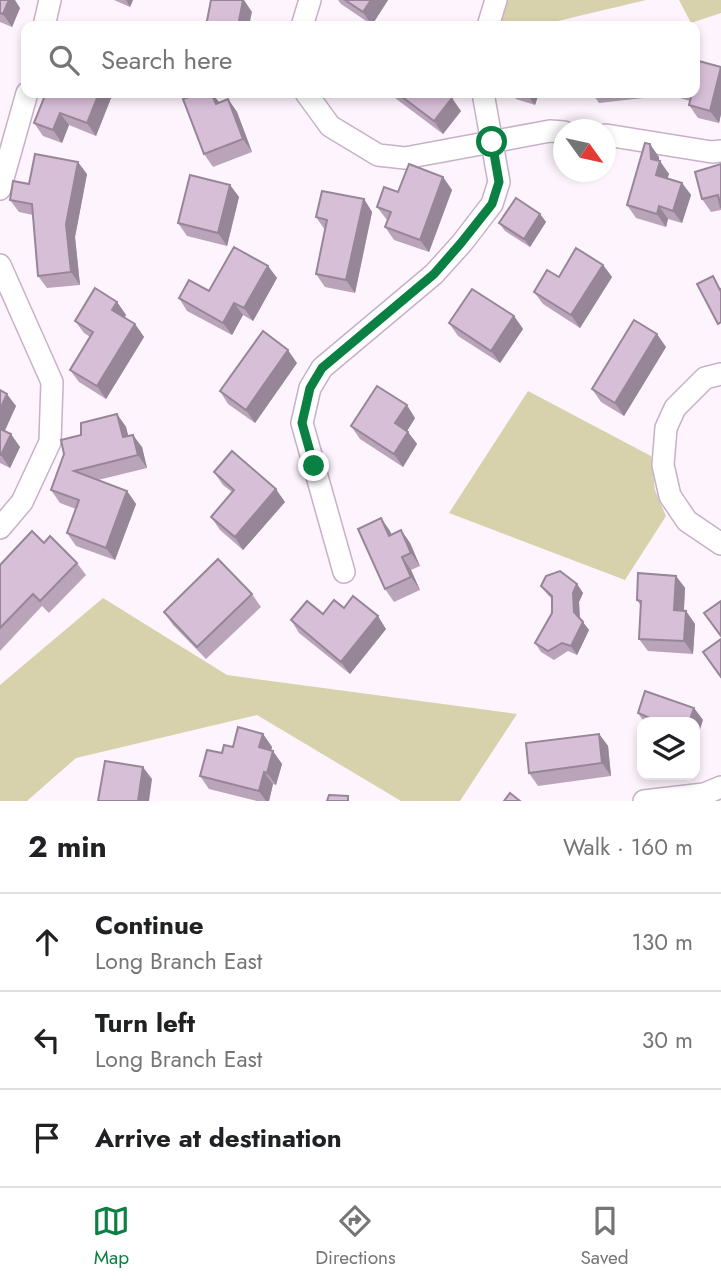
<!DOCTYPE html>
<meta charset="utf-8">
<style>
:root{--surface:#fff;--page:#f6f6f6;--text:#202124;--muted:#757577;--line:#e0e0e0;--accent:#0b8043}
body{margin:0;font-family:Jost,sans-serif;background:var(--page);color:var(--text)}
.controls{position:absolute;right:21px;bottom:21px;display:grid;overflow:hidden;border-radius:14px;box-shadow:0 4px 10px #0003}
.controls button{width:63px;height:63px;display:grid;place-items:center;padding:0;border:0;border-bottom:2px solid var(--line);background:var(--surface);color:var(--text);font:35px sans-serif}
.compass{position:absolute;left:553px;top:119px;width:63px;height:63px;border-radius:50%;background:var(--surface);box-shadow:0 4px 10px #0003;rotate:123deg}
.stop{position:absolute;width:21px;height:21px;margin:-16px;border:5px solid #0b8043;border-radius:50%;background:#fff}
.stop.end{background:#0b8043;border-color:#fff;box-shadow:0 2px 7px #0008}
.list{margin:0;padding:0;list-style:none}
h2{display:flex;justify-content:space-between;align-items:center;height:91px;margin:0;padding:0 28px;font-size:30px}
h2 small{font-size:23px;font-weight:400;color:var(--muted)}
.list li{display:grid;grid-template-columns:46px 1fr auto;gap:21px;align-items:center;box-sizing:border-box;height:98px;padding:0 28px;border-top:2px solid var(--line)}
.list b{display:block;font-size:26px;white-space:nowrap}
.list p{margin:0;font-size:23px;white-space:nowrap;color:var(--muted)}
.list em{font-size:23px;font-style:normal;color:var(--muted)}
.icon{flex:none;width:38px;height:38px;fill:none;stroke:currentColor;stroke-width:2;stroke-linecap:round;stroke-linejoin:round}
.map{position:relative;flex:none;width:721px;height:801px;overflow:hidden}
.search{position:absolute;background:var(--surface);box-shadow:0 4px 10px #0003;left:21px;right:21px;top:21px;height:77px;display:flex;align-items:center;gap:18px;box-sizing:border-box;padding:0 24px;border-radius:14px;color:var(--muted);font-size:26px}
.sheet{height:385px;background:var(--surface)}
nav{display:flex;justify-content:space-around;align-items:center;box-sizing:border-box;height:98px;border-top:2px solid var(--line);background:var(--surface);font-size:19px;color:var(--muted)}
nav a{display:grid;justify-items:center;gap:4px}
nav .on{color:var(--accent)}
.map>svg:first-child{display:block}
.green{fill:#d7d1ac}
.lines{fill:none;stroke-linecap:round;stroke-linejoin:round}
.minor-casing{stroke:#c7b0c8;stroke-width:24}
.minor{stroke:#fff;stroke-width:21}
.wall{fill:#b9a4ba}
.shaded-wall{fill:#968697}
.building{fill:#d7bfd8;stroke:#968697;stroke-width:2}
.route{stroke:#0b8043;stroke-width:9}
</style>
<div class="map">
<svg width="721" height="801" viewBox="0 0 721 801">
<rect width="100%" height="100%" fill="#fef4fe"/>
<g class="green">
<path d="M508,0H646L537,26H499Z"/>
<path d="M679,0H721V13L691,23Z"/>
<path d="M528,391L651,456L655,490L666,516L625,580L449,513Z"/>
<path d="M103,598L227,675L517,714L460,801H401L257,715L76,758L27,801H0V685Z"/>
</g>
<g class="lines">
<defs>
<g id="minor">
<path d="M44,26L50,0"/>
<path d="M302,26L310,0"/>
<path d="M488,26L496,0"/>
<path d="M306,93L330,126L378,155L405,158L550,131L564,132"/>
<path d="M606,135L712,152L721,151"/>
<path d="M0,189L27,93"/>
<path d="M0,265L52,382L50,442L22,502L0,528"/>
<path d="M721,374L705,378L675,408L666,428L663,465L670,496L687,521L721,544"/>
<path d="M344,572L302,423L310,388L322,368L434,274L462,243L492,204L499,182L483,93"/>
<path d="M644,801L704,794L721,787"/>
</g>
</defs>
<use href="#minor" class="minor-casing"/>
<use href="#minor" class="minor"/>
</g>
<g class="wall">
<path d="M0,0L20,8L12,27L0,22Z"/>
<path d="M114,0H133L130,7Z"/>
<path d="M338,0H388L372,25L341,4Z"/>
<path d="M721,67V114L719,123L698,118L689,105L690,101L673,96L670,93H695Z"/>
<path d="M46,93H113L96,136L69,125L62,143L43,136L34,123Z"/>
<path d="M392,93H444L461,111L443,134L395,98Z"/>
<path d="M511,93H539L535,105L516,99Z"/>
<path d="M592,93H651L652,97L599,103Z"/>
<path d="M228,99L237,112L252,152L213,167L204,154L219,103Z"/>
<path d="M659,157V161L669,174L667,178L682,183L691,195L682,223L668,219L666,227L636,218L627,205Z"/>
<path d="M721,164V210L711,212L702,199Z"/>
<path d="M87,174L75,237L80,285L47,288L38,276L33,215L19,212L10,200L29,184Z"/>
<path d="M443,177L452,190L429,252L394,240L385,227L387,220L377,207L398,192Z"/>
<path d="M230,185L239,197L227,246L187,236L178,223Z"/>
<path d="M364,199L372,212L355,293L325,287L316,274L325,230L316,217Z"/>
<path d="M540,214L546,222L530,247L505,231L499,223Z"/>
<path d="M603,265L612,277L580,328L543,304L534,292L559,277Z"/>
<path d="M268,266L277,278L253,321L243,315L232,335L187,311L179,298L209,291Z"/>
<path d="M117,302L126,315L124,318L135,324L144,337L106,399L79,382L70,370L90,337L84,333L75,321Z"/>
<path d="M514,316L523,329L500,363L458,336L449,323Z"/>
<path d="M666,347L624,416L601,402L592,389Z"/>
<path d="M297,363L255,423L228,404L220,391Z"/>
<path d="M0,390L16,406L5,431L20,447L10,468L0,463Z"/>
<path d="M117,414L126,427L128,436L142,447L147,468L98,480L127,491L136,504L115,560L76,546L67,533L76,509L60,503L51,490L81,435Z"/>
<path d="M415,418L407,431L417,444L403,467L360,439L351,426Z"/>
<path d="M214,472L285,502L243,550L220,530L211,517L232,492L223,485Z"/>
<path d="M381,518L392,535L401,530L410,543L420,566L411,570L420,590L394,602L385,589Z"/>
<path d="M44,543L77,563L86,575L49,613L42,606L0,651V565Z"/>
<path d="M676,576L685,588L684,611H686L695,624L693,654L648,651L639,639L641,606L637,600Z"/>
<path d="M577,584L583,593L579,602L580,619L589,630L577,655L568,651L554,660L541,652L535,643L552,613V599L547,594L541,586Z"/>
<path d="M252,594L261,607L206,659L173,625L164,612Z"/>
<path d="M344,608L386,629L350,674L299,633L291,620L323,614Z"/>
<path d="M694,708L703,720L695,722H644L638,713Z"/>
<path d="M263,734L272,747L271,750L282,764L276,785L273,784L269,801H257L209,789L200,776L222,753Z"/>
<path d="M599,734L608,746L611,776L538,786L529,773Z"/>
</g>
<g class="shaded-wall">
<path d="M9,0H15L20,8L12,27L3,14Z"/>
<path d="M126,0H133L130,7Z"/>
<path d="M235,0H244L252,12L249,26H238Z"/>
<path d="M371,0H388L372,25L363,12Z"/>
<path d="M721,68V114L719,123L710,111Z"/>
<path d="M99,93H113L96,136L87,123Z"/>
<path d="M211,93H212L219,102L225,117L216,104Z"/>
<path d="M526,93H539L535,105Z"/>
<path d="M452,98L461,111L443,134L434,121Z"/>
<path d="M228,99L237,112L252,152L243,139Z"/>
<path d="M60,113L69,125L62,143L53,130Z"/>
<path d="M650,144L659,157V162L660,161L669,174L665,188L656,175L651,159Z"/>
<path d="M78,162L87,174L75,237L80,285L71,272L66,224Z"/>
<path d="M443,177L452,190L429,252L420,240Z"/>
<path d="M682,183L691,195L682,223L673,211Z"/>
<path d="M230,185L239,197L227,246L218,233Z"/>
<path d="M364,199L372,212L355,293L346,280Z"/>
<path d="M659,206L668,219L666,227L657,214Z"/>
<path d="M540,214L546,222L530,247L524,239Z"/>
<path d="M603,265L612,277L580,328L571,315Z"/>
<path d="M268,266L277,278L253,321L244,308Z"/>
<path d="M117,302L126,315L121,323L112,310Z"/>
<path d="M234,303L243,315L232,335L223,323Z"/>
<path d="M514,316L523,329L500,363L491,351Z"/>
<path d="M135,324L144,337L106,399L97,386Z"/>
<path d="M657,334L666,347L624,416L615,403Z"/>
<path d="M288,350L297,363L255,423L246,410Z"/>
<path d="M7,394L16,406L1,438L0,436V409Z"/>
<path d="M407,405L415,418L404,436L395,423Z"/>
<path d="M117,414L126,427L132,450L123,437Z"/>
<path d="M408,432L417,444L403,467L394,454Z"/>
<path d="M11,434L20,447L10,468L1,455Z"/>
<path d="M133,435L142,447L147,468L138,455Z"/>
<path d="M276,489L285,502L243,550L235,537Z"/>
<path d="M127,491L136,504L115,560L106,548Z"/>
<path d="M381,518L390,531L398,549L389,536Z"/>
<path d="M401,530L410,543L420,566L411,553Z"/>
<path d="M402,557L411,570L420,590L411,577Z"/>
<path d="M676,576L685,588L683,623L674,610Z"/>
<path d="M577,584L583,593L579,602L580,621L574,612L573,593Z"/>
<path d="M686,611L695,624L693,654L684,641Z"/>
<path d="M378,616L386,629L350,674L341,662Z"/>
<path d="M583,622L589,630L577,655L571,646Z"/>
<path d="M694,708L703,720L695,745V722H689Z"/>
<path d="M263,734L272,747L268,760L259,747Z"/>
<path d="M599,734L608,746L611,776L602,763Z"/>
<path d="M273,751L282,764L276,785L267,773Z"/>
<path d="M143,767L152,779L149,801H138Z"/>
<path d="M264,772L273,784L269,801H266L259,791Z"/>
</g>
<g class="building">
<path d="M0,0H9L3,14L0,13Z"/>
<path d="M211,0H243L238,26H206Z"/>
<path d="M345,0H371L363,12Z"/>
<path d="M695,60L721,67L710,111L689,105L692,93H695Z"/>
<path d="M46,93H99L87,123L60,113L53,130L34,123Z"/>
<path d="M200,93H211L216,104L228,99L243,139L204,154L183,99Z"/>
<path d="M397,93H444L452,98L434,121Z"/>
<path d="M645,143L650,144L651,159L660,161L656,175L682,183L673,211L659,206L657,214L627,205Z"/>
<path d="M35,154L78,162L66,224L71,272L38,276L32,204L10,200L13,181L29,184Z"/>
<path d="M409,164L443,177L420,240L385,227L391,212L377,207L384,187L398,192Z"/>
<path d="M721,164V208L718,195L702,199L695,172Z"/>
<path d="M190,175L230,185L218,233L178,223Z"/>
<path d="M322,191L364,199L346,280L316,274L327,220L316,217Z"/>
<path d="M516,198L540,214L524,239L499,223Z"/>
<path d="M234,247L268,266L244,308L234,303L223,323L179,298L189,280L209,291Z"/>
<path d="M576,248L603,265L571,315L534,292L547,270L559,277Z"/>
<path d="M713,276L720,290L721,289V322L718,324L697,284Z"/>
<path d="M95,288L117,302L112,310L135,324L97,386L70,370L93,332L75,321Z"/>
<path d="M472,289L514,316L491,351L449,323Z"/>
<path d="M634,320L657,334L615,403L592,389Z"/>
<path d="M263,331L288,350L246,410L220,391Z"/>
<path d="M377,386L407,405L395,423L408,432L394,454L351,426Z"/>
<path d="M0,390L7,394L0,409Z"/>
<path d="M117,414L123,437L133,435L138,455L74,471L127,491L106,548L67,533L79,500L51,490L64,454L61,440L81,435V423Z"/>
<path d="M0,429L11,434L1,455H0Z"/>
<path d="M232,451L276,489L235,537L211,517L234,490L214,472Z"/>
<path d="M381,518L389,536L401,530L411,553L402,557L411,577L385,589L358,529Z"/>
<path d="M32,531L44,543L50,536L77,563L40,601L33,594L0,628V565Z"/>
<path d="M218,559L252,594L197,647L164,612Z"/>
<path d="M560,571L577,584L573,593L574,612L583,622L571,646L562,643L548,651L535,643L552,613V596L541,586L546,576Z"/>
<path d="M638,573L676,576L674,610L686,611L684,641L639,639L641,601L637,600Z"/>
<path d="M353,596L378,616L341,662L291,620L307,601L323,614L334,600L344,608Z"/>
<path d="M721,601V636L704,613Z"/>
<path d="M721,639V677L703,652Z"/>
<path d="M645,691L694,708L689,722H648L650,718L638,713Z"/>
<path d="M238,727L263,734L259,747L273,751L267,773L264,772L259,791L200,776L207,750L222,753L224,745L233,747Z"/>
<path d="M599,734L602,763L529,773L526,743Z"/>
<path d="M105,761L143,767L138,801H98Z"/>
<path d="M510,793L520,801H504Z"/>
<path d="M329,795L348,796V801H327Z"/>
</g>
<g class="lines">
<path class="route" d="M314,466L302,423L310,388L322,368L434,274L461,243L492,204L499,182L492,142"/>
</g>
</svg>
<div class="controls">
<button><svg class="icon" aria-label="layers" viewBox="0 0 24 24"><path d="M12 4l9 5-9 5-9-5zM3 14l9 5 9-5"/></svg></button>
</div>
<svg class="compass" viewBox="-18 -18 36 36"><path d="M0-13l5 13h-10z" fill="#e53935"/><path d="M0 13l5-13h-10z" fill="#757577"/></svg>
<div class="stop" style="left:492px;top:142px"></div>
<div class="stop end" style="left:314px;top:466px"></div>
<div class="search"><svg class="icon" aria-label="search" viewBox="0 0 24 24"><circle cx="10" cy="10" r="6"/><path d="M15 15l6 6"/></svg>Search here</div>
</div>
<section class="sheet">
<h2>2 min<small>Walk · 160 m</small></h2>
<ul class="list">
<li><svg class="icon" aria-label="ahead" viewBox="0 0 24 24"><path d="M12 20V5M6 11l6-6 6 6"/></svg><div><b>Continue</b><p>Long Branch East</p></div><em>130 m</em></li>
<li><svg class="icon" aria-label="left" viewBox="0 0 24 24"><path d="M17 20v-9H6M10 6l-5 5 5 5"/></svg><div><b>Turn left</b><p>Long Branch East</p></div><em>30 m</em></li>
<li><svg class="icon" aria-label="arrive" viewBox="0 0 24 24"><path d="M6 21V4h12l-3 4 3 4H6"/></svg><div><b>Arrive at destination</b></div></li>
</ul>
</section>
<nav>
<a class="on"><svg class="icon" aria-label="map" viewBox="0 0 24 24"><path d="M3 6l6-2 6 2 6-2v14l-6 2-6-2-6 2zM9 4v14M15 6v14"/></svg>Map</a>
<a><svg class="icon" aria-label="directions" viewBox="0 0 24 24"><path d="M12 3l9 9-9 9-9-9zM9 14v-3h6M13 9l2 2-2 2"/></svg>Directions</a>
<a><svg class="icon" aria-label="saved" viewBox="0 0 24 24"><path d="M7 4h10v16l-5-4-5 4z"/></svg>Saved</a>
</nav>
